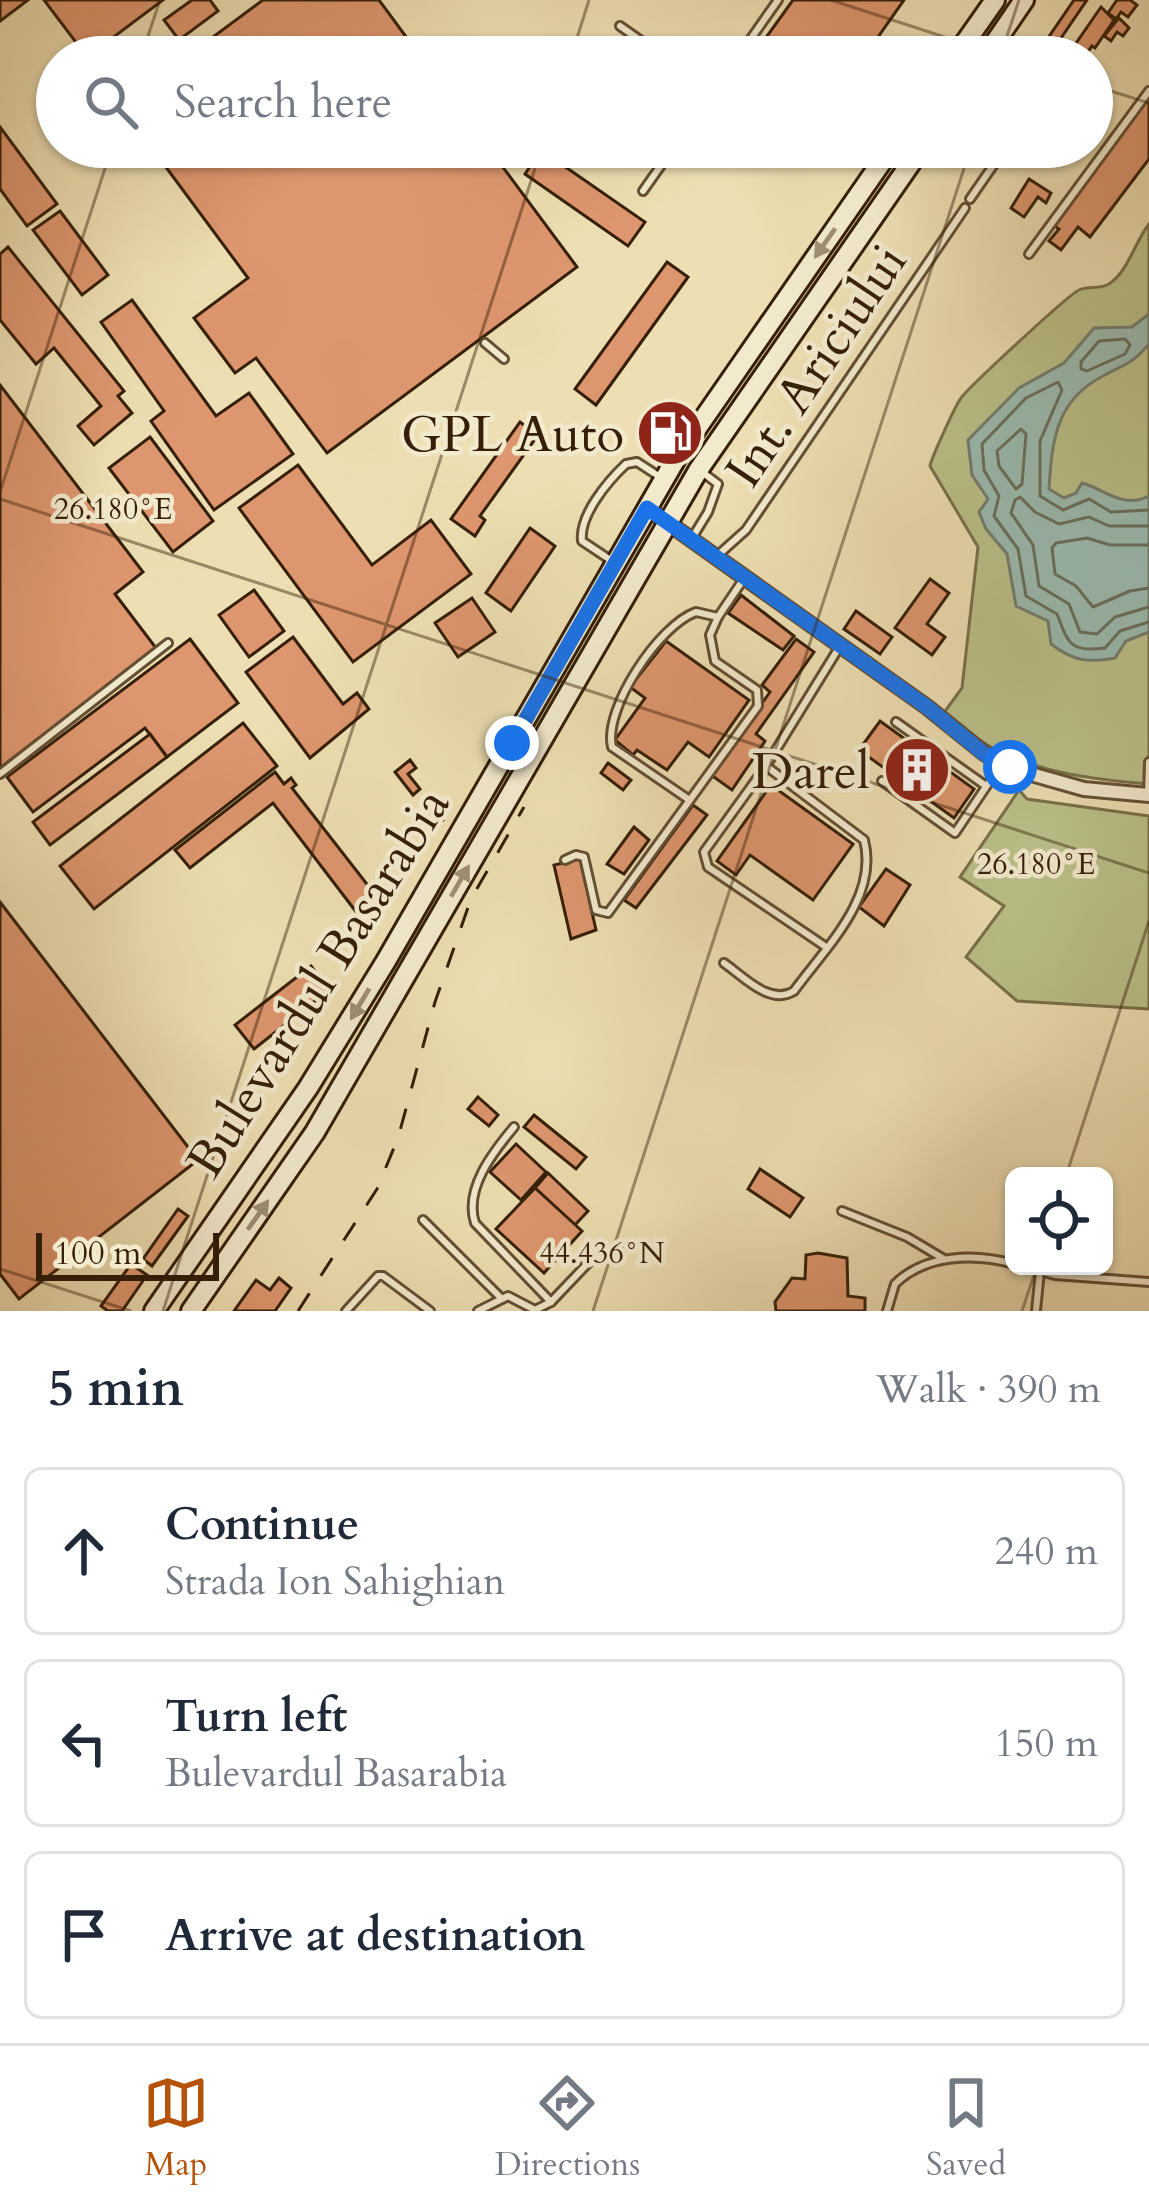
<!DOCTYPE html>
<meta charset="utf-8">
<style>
:root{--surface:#fff;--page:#f6f6f7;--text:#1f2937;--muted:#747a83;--line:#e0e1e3;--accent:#b45309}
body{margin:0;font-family:Cardo,serif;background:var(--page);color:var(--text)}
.controls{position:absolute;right:36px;bottom:36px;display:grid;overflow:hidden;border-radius:18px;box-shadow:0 3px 9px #0004}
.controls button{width:108px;height:108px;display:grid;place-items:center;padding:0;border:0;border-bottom:3px solid var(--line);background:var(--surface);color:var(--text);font:60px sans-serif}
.scale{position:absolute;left:36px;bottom:30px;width:183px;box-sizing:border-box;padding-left:12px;border:6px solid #351f08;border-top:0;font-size:33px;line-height:42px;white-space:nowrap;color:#351f08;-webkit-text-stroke:9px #f3eace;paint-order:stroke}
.stop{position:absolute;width:36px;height:36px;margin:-27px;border:9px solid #1a73e8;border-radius:50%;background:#fff}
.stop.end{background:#1a73e8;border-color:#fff;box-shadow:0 3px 12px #0008}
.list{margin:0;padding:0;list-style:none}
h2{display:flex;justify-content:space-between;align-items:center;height:156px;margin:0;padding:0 48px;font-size:51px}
h2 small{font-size:39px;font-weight:400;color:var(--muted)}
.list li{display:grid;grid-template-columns:78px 1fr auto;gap:36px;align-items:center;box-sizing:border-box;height:168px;margin:0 24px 24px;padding:0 24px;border:3px solid var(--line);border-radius:18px}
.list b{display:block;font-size:45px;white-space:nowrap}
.list p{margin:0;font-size:39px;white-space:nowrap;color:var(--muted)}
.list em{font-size:39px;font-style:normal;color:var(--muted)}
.icon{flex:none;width:66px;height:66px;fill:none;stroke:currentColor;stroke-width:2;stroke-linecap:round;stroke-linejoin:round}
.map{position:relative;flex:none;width:1149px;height:1311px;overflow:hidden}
.search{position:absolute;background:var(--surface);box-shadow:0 3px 9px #0004;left:36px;right:36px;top:36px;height:132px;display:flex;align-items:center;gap:30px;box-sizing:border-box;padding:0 42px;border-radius:66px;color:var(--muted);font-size:45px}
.sheet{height:732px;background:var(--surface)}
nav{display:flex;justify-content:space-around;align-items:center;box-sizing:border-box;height:168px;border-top:3px solid var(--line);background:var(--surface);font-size:33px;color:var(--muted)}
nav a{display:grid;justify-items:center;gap:6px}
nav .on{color:var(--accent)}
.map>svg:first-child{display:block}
.green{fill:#bbc18a;stroke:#787049;stroke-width:3}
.water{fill:#9abcb2;stroke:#727d6e;stroke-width:3}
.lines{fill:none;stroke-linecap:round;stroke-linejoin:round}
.shore{stroke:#686e5d;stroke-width:3}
.building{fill:#de966e;stroke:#351f08;stroke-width:3}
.service-casing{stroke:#634f33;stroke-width:12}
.minor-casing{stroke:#634f33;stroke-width:18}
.secondary-casing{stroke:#351f08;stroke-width:24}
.service{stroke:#f3eace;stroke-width:6}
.minor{stroke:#f3eace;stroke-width:12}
.secondary{stroke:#f3eace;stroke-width:18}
.rail{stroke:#351f08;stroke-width:3;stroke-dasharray:21 21;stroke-linecap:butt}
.oneway{fill:#9e8f75}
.route{stroke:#1a73e8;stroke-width:15}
.ticks{fill:none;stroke:#351f08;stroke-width:3;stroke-opacity:0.45}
.labels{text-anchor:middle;stroke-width:9;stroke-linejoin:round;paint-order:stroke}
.street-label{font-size:51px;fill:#351f08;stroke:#f3eace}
.poi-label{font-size:51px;fill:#351f08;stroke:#f3eace;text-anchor:end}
.ticks-label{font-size:30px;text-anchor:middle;fill:#351f08;stroke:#f3eace;stroke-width:9;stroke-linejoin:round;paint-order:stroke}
</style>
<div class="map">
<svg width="1149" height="1311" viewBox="0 0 1149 1311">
<rect width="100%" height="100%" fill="#eddfb3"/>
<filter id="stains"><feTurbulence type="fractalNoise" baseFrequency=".00167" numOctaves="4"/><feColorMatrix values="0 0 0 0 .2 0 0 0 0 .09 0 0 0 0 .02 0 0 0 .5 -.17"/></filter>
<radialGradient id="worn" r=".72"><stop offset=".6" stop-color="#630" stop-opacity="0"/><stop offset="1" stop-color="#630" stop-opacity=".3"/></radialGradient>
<g class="green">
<path d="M1149,224V784C1096,780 1039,773 991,747C974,738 959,725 943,714L962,688L978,547L930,466C931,459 956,404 961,398C970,386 1068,295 1079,290C1087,286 1099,289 1107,285C1127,275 1135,241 1149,224Z"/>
<path d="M1019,790L1027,799L1149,816V1009L1017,1001L966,957L1004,906L960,877Z"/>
</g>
<path class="water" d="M1149,314V344C1132,364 1125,364 1103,376C1056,400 1052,440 1049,489L1064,498L1076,493L1082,483C1107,490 1121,509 1149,496V632L1126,641L1115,658C1088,663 1073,661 1051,644L1048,621L1016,606L1007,554L986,529L979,512L988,499L972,475L968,440L1019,388L1064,363L1094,328L1132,327Z"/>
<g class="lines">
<g class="shore">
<path d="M1125,339L1130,345L1125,354L1087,371L1081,369V362L1099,341Z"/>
<path d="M1021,429L1026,434L1022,484L1016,489L999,466L997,451Z"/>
<path d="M1149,510L1111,512L1089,499L1063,510L1040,496V441L1062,390L1058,382L1026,398L982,444L984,470L999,496L994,516L1018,549L1026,596L1057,614C1068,642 1069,653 1105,648L1120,631L1149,622"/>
<path d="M1149,526H1109L1089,517L1059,524L1035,512L1020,497L1015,500L1011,513L1033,545L1039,586L1069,604L1080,632L1097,634L1115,617L1149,607"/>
<path d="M1149,545H1110L1087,538L1056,543L1052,548L1055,574L1076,586L1093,607L1130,591L1149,588"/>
</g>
</g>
<g class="building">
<path d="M0,0H28L0,21Z"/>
<path d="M44,0H163L87,57Z"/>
<path d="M192,0H210L218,11L179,40L164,20Z"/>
<path d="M263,0H379L421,57H186Z"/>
<path d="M793,0H904L864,57H752Z"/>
<path d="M1074,0H1087L1048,57H1035Z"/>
<path d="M1117,0H1130L1137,5L1128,17L1121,12L1116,19L1108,13Z"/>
<path d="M1101,7L1114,20L1095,48L1092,46L1084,57L1079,54L1077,57L1070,52Z"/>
<path d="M1119,18L1129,28L1123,36L1117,32L1111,41L1104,36Z"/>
<path d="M1149,98V159L1090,237L1078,227L1061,250L1049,241L1059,229L1053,225Z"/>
<path d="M0,127L57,204L27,226L0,189Z"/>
<path d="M151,147H488L577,267L327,453L256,358L235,373L194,318L248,278Z"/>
<path d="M1027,147H1067L1068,148L1057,162L1043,151L1039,156Z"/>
<path d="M541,150L645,222L628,246L525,174Z"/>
<path d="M1029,179L1051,193L1046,203L1038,197L1024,217L1011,208Z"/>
<path d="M60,211L108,275L82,295L33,230Z"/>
<path d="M8,247L124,391L118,396L132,413L94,445L78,426L101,406L54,348L36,364L0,320V254Z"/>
<path d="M667,262L688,277L596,405L575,389Z"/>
<path d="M132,300L216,416L249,393L293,454L214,510L151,421L164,411L101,322Z"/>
<path d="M0,385L143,572L115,594L156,648L0,768Z"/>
<path d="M520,422L538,435L480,516L485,520L475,536L451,519Z"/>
<path d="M150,437L213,521L173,552L109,468Z"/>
<path d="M298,465L372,565L431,520L471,574L353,662L239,508Z"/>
<path d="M530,528L555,546L511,611L486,593Z"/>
<path d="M930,579L949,593L927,624L945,637L932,655L895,628Z"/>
<path d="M254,590L284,631L249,657L219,615Z"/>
<path d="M741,595L794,636L783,650L728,613Z"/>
<path d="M472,598L495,632L458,657L435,623Z"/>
<path d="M856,611L892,637L880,654L844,629Z"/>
<path d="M293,637L343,704L357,693L369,709L310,758L246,672Z"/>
<path d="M190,639L238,703L167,757L145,728L33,812L7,777Z"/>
<path d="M796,639L814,652L756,734L765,741L732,790L711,775L770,692L762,685Z"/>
<path d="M666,641L749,700L709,757L688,742L667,770L637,750L633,755L615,740L645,698L630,687Z"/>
<path d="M880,721L974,789L954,818L859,750Z"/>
<path d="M243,723L277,766L94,909L60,866Z"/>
<path d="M150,734L167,757L50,845L33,822Z"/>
<path d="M410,760L416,768L408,774L420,789L413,795L395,772Z"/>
<path d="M608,763L631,780L623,790L601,773Z"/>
<path d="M275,772L284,784L291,778L296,785L292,788L377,897L357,913L273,803L190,868L175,850Z"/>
<path d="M771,785L853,844L813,900L750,855L736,875L717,861Z"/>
<path d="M430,803L443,820L434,828L421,811Z"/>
<path d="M693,805L707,815L636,908L624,900Z"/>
<path d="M634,827L649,840L624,874L607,864Z"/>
<path d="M580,859L596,930L571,939L554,865Z"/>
<path d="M886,869L910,885L884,926L859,907Z"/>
<path d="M0,902L198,1160L19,1299L0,1274Z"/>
<path d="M311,966L329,990L254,1049L235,1025Z"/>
<path d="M478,1097L498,1115L489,1126L468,1109Z"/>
<path d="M534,1115L586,1157L576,1169L524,1127Z"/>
<path d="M516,1144L546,1172L521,1200L490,1172Z"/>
<path d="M760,1169L803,1198L790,1217L748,1189Z"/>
<path d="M548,1173L588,1211L575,1225L535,1188Z"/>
<path d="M535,1188L582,1231L544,1273L496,1229Z"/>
<path d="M178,1209L188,1216L152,1266L143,1259Z"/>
<path d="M818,1253L847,1258L848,1296L865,1298V1311H776L775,1302L792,1278L805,1279L806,1255Z"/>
<path d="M131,1264L147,1275L122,1311H108L101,1306Z"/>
<path d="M279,1278L291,1288L275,1311H234L256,1280L270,1290Z"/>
</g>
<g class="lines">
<defs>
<g id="service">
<path d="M620,26L664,57"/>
<path d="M738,57L778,0"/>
<path d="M643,191L674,147"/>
<path d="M970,199L1006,147"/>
<path d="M1029,254L1149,91"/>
<path d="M485,343L504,359"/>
<path d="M692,538L708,512L718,484L702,472"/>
<path d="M717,556L746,530L965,208"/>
<path d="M612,561L582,541C579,515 608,481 626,464L637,462L660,477"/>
<path d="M896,722L986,786"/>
<path d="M0,774L168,643"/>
<path d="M882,781L955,833L1002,763"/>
<path d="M1148,795L1149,762"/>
<path d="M688,799L612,747C603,709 659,625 696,612L718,617L745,577"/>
<path d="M565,860L576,855L584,857L596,910L608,913L758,706L757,690L715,661L710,635L718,617"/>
<path d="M826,947L708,867L704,852L766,766L840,646"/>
<path d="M724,963C744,977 770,1006 794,991C825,948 879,898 864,840L766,766"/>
<path d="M514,1127C493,1152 464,1189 475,1223L551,1302"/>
<path d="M842,1211L907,1237L944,1259"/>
<path d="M423,1220L501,1298"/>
<path d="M1023,1266L1055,1275L1149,1282"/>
<path d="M346,1311L378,1276H383L430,1311"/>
<path d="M478,1311L508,1296L533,1309"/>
<path d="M533,1311L551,1302L592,1259L621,1250"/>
<path d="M887,1311L895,1284C925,1254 975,1253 1014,1264"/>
<path d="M1036,1311L1040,1271"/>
</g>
<path id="minor" d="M647,508L927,707L984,753L1010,768L1084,789L1149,795"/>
<g id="secondary">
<path d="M955,57L995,0"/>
<path d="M985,57L1024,0"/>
<path d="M154,1311L308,1088L386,961L677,457L892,147"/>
<path d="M191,1311L315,1132L699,469L922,147"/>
</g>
</defs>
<use href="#service" class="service-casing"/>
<use href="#minor" class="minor-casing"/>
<use href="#secondary" class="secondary-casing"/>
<use href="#service" class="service"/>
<use href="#minor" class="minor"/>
<use href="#secondary" class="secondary"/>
<path class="rail" d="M298,1311L377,1189L398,1138L435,1002L471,899L524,807"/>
</g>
<defs><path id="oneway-solid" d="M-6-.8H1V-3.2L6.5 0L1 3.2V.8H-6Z" transform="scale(3)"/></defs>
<g class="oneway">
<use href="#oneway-solid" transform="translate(825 243) rotate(125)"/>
<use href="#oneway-solid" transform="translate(460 881) rotate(-60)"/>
<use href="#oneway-solid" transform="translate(360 1004) rotate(121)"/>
<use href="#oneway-solid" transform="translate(258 1215) rotate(-55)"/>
</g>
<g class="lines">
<path class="route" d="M512,743L647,508L927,707L983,753L1010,767"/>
</g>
<path class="ticks" d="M831,0L1006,57M141,57L160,0M571,57L589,0M1000,57L1019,0M1092,85L1149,103M0,492L112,147M0,499L1149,873M1066,1176L1149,921M0,1269L131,1311M163,1311L542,147M593,1311L971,147M1022,1311L1037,1266"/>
<defs>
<symbol id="fuel-disc" viewBox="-11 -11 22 22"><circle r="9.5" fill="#8f2418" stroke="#f3eace"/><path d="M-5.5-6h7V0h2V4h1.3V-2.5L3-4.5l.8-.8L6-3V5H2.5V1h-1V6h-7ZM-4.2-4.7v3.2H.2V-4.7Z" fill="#fff"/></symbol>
<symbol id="building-disc" viewBox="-11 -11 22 22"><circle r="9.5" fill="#8f2418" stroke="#f3eace"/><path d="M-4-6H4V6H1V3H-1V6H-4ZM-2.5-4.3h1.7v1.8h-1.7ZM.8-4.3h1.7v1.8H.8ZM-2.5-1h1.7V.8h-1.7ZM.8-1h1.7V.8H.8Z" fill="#fff"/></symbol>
</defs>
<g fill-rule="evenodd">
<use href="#fuel-disc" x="632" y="395" width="76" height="76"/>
<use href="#building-disc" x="879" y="732" width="76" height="76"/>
</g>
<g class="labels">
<g class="street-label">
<text transform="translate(815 365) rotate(-56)" y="18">Int. Ariciului</text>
<text transform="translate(317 982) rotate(-58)" y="18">Bulevardul Basarabia</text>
</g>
<g class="poi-label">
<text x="624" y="451">GPL Auto</text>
<text x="870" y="788">Darel</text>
</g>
</g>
<g class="ticks-label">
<text x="113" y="519">26.180°E</text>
<text x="1036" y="874">26.180°E</text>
<text x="602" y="1263">44.436°N</text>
</g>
<rect width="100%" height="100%" filter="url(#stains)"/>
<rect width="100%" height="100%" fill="url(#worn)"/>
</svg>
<div class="controls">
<button><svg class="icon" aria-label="locate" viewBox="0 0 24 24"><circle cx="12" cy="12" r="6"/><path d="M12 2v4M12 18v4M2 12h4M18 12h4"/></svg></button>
</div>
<div class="scale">100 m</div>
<div class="stop" style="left:1010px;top:767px"></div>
<div class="stop end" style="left:512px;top:743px"></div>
<div class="search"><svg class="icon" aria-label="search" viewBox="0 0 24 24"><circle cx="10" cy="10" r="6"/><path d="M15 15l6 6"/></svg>Search here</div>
</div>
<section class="sheet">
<h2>5 min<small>Walk · 390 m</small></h2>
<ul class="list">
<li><svg class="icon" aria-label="ahead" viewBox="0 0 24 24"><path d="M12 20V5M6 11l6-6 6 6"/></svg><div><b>Continue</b><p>Strada Ion Sahighian</p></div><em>240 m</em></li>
<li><svg class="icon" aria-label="left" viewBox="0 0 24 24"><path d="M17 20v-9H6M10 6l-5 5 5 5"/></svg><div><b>Turn left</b><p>Bulevardul Basarabia</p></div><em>150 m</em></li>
<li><svg class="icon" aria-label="arrive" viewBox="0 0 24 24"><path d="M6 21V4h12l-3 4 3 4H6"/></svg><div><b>Arrive at destination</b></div></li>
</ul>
</section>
<nav>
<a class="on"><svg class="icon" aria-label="map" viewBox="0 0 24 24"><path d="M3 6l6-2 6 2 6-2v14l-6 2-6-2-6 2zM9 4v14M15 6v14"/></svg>Map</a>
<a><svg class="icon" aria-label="directions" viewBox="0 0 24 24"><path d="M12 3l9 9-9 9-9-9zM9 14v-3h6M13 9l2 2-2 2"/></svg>Directions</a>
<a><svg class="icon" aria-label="saved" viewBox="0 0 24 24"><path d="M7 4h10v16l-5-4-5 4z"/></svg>Saved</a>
</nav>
